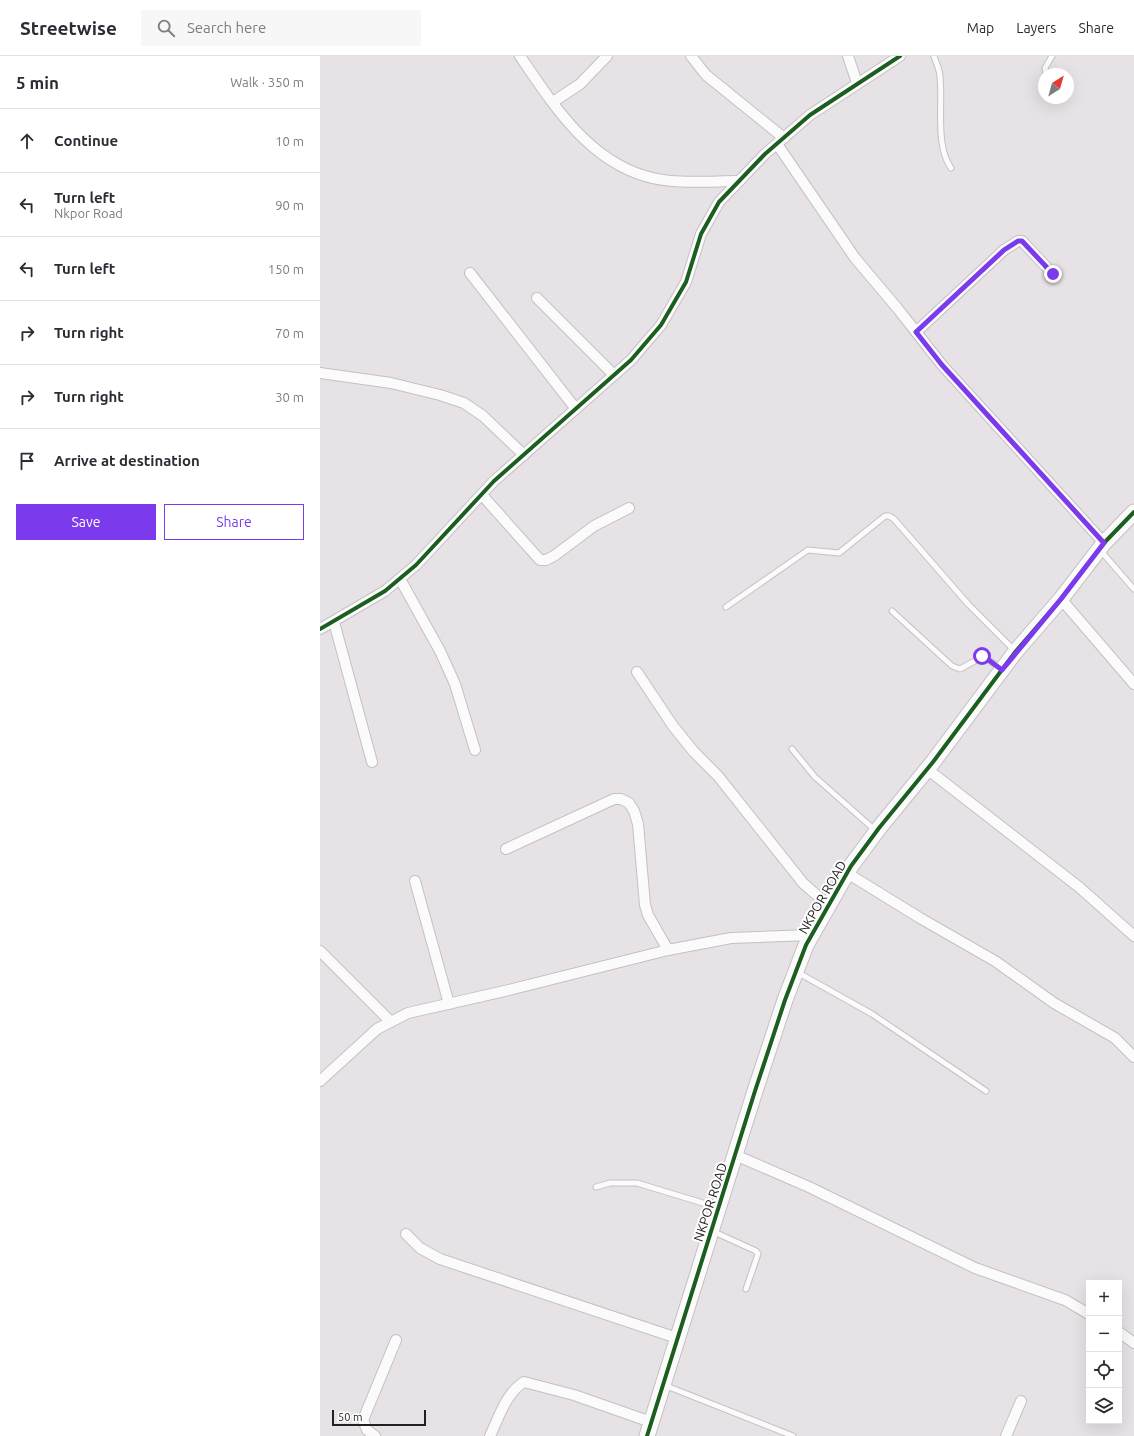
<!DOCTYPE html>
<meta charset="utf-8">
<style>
:root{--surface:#fff;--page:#f7f7f7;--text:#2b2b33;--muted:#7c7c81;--line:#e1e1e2;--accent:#7c3aed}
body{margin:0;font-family:Ubuntu,sans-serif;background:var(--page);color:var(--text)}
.controls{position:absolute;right:12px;bottom:12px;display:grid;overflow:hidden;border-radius:0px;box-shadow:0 4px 16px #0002}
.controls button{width:36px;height:36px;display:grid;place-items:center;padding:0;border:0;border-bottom:1px solid var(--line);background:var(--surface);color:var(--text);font:20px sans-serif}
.compass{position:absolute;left:718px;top:12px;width:36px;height:36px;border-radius:50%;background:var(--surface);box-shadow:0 4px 16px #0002;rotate:37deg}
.scale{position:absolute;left:12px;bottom:10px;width:94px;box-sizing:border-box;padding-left:4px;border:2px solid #232022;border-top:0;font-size:11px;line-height:14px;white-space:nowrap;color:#232022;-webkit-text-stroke:3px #fff;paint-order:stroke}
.stop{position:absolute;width:12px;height:12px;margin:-9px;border:3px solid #7c3aed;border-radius:50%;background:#fff}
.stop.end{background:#7c3aed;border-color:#fff;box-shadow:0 1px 4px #0008}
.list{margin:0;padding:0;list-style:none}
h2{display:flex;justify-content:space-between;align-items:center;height:52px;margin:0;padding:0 16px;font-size:17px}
h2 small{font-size:13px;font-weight:400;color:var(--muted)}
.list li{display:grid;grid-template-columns:26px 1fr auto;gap:12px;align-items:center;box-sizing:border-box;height:64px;padding:0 16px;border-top:1px solid var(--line)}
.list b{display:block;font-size:15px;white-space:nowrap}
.list p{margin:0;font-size:13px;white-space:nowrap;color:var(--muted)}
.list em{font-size:13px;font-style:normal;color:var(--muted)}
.actions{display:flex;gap:8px;padding:12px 16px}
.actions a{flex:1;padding:9px 0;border:1px solid var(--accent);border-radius:0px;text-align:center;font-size:14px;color:var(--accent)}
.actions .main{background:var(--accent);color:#fff}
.icon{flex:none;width:22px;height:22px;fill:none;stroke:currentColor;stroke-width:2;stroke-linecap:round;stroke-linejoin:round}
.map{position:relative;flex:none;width:814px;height:1380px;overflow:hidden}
header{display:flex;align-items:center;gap:24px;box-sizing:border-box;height:56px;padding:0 20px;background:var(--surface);border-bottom:1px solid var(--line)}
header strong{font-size:19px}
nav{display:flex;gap:22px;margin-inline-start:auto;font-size:14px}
.search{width:280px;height:36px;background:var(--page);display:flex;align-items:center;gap:10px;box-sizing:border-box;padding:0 14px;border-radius:0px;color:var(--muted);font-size:15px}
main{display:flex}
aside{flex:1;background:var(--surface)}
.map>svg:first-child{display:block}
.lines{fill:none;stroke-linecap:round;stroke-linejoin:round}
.lane-casing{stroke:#c4c0c3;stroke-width:7}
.street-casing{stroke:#c4c0c3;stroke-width:12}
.secondary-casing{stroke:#c4c0c3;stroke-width:17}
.lane{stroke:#fbfbfb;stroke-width:5}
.street{stroke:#fbfbfb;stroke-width:10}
.secondary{stroke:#fbfbfb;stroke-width:15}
.cycleway-casing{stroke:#fff;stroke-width:6}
.cycleway{stroke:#1b5e20;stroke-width:4}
.route{stroke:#7c3aed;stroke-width:5}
.labels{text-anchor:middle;stroke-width:4;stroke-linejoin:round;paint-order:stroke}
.street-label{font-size:13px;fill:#232022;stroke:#fff}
</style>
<header>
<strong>Streetwise</strong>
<div class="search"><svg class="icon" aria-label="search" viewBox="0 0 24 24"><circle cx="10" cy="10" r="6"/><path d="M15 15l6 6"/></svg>Search here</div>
<nav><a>Map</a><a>Layers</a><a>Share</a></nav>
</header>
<main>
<aside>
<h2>5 min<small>Walk · 350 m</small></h2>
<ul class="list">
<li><svg class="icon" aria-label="ahead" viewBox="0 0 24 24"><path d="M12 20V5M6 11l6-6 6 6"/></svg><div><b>Continue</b></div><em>10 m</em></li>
<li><svg class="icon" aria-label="left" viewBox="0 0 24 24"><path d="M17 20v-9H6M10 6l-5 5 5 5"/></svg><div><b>Turn left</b><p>Nkpor Road</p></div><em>90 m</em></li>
<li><svg class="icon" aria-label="left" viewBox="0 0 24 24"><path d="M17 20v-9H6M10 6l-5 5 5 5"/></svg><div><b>Turn left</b></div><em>150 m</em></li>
<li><svg class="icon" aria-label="right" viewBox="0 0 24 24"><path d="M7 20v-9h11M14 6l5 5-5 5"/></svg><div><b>Turn right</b></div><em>70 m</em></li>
<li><svg class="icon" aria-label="right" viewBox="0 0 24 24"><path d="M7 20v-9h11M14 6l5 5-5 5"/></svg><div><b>Turn right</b></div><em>30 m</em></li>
<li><svg class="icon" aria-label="arrive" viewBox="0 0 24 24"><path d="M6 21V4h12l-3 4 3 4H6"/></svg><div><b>Arrive at destination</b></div></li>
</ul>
<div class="actions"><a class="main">Save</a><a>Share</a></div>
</aside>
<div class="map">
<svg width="814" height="1380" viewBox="0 0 814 1380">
<rect width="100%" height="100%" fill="#e7e2e5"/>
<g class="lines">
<defs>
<g id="lane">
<path d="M614,0C616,7 620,14 620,21C623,48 615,90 631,112"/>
<path d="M726,18L725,12L732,0"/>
<path d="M780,494L814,533"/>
<path d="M406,551L488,494L519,497L565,460H569L574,463L648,548L695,595"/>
<path d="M572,555L632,610L640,613L662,601L666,602L681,613"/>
<path d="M472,693L495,721L556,775"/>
<path d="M477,916L552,958L666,1035"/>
<path d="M276,1131L290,1127H317L396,1151"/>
<path d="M392,1175L436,1195L438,1198L426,1233"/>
<path d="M344,1329L473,1380"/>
</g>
<g id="street">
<path d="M200,0C232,47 267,103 325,120C353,129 390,125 419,125"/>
<path d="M371,0L386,19L464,82"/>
<path d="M528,0L537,27"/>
<path d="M233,46L260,28L287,0"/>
<path d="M457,88L535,202L578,253L622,309L784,487"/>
<path d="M150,217L256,353"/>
<path d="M217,242L294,319"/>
<path d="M596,276L684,194L698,185H702L733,218"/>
<path d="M0,317L71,327L120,339L144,347L163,360L204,399"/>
<path d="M162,439L220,504H226L234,500L274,470L309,452"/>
<path d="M80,523L120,595L135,628L155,694"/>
<path d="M741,543L814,628"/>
<path d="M14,566L52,706"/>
<path d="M0,573L65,535L96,509L174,425L311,304L341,269L366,226L381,178L399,146L445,98L490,59L580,0"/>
<path d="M317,616L353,670L374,696L398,720L483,827L508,849"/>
<path d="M607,713L759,831L814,880"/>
<path d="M186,793L294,743H301L309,747L314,755L318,768L325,849L328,859L348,894"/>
<path d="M527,817L600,862L675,905L734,947L795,982L814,1001"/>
<path d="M95,825L129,948"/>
<path d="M0,895L71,966"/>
<path d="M0,1025L57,973L88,957L189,934L348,894L411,882L492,879"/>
<path d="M415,1099L489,1131L655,1212L745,1244L769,1258"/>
<path d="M86,1178L100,1192L120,1203L357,1282"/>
<path d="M799,1276L814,1287"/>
<path d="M55,1380L47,1374L43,1364L76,1284"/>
<path d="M170,1380C179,1361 186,1337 204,1326L254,1339L331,1366"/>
<path d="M686,1380L701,1345"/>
</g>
<path id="secondary" d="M327,1380L435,1035L465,944L486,889L531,810L559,772L613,706L696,595L741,543L784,487L814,456"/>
</defs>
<use href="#lane" class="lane-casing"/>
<use href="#street" class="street-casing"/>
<use href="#secondary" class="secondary-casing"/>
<use href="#lane" class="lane"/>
<use href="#street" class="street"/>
<use href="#secondary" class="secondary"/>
<defs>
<g id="cycleway">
<path d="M0,573L65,535L96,509L174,425L311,304L341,269L366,226L381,178L399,146L445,98L490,59L580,0"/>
<path d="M327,1380L435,1035L465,944L486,889L531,810L559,772L613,706L696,595L741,543L784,487L814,456"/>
</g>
</defs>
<use href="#cycleway" class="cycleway-casing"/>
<use href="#cycleway" class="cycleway"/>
</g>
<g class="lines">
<path class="route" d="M662,600L666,602L682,614L741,543L784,487L622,309L596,276L684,194L698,185H702L733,218"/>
</g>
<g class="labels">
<g class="street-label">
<text transform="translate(502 841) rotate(-60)" y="5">NKPOR ROAD</text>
<text transform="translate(390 1146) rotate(-72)" y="5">NKPOR ROAD</text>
</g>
</g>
</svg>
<div class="controls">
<button>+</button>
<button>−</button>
<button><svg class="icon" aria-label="locate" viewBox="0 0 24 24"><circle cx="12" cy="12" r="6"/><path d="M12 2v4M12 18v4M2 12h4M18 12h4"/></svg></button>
<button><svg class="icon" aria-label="layers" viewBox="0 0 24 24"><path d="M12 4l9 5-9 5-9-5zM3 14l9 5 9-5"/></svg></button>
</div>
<svg class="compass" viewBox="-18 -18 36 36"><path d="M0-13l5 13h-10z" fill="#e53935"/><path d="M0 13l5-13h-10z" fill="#7c7c81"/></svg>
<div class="scale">50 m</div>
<div class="stop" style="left:662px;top:600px"></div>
<div class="stop end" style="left:733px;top:218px"></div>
</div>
</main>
